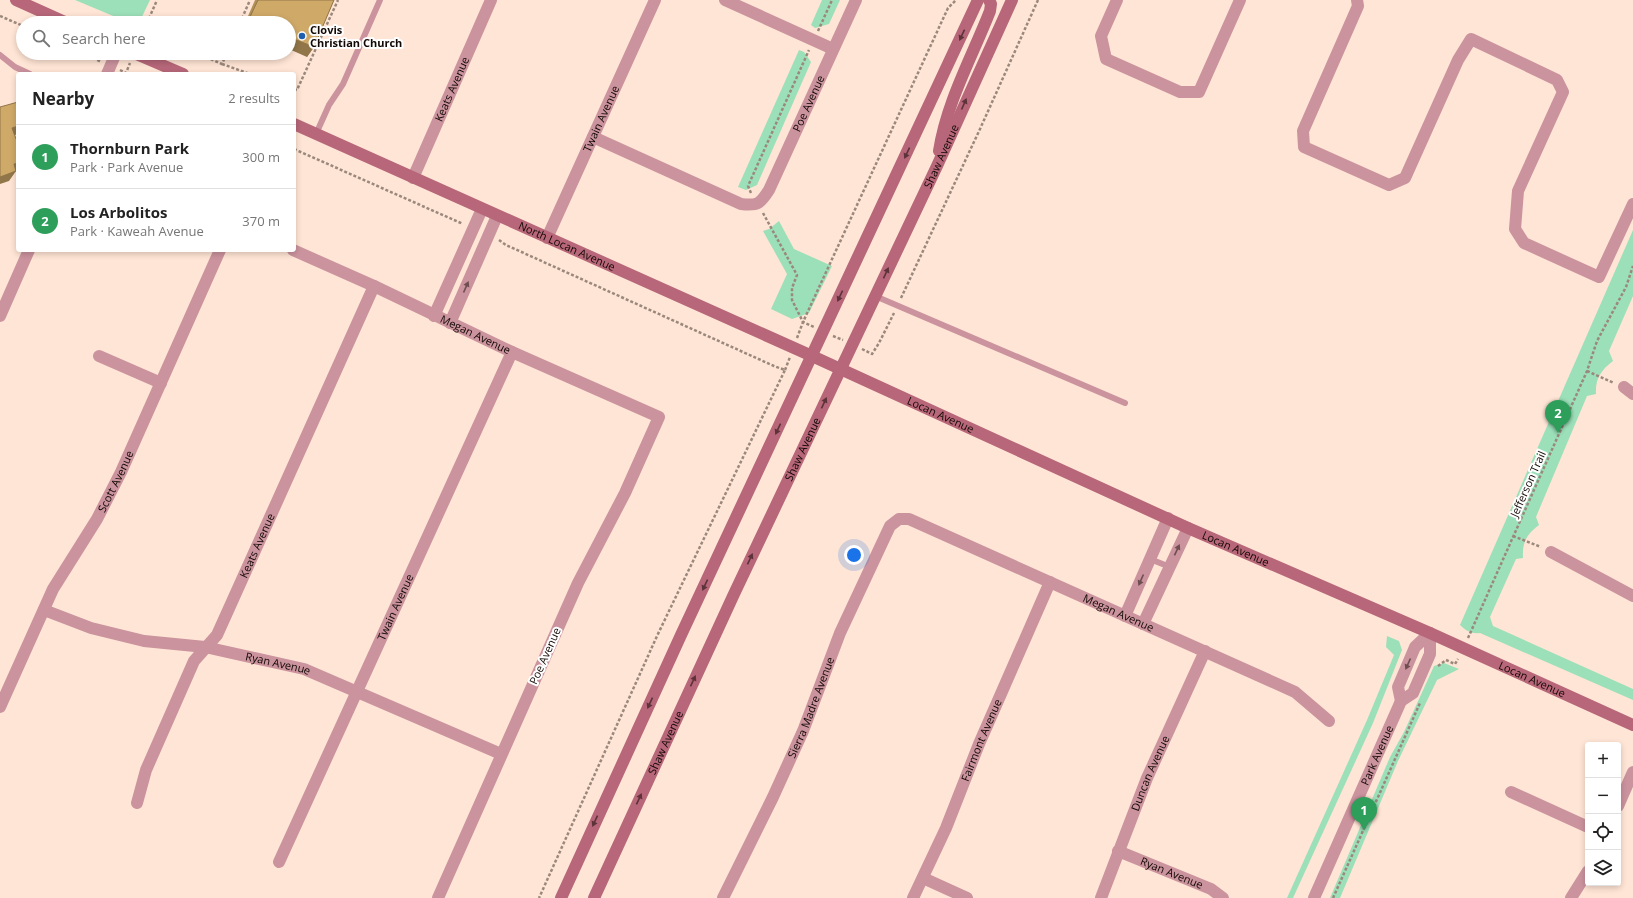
<!DOCTYPE html>
<meta charset="utf-8">
<style>
:root{--surface:#fff;--page:#f6f6f6;--text:#222;--muted:#767676;--line:#e0e0e0;--accent:#1f5fb0}
body{margin:0;font-family:"Open Sans",sans-serif;background:var(--page);color:var(--text)}
.controls{position:absolute;right:12px;bottom:12px;display:grid;overflow:hidden;border-radius:4px;box-shadow:0 2px 6px #0003}
.controls button{width:36px;height:36px;display:grid;place-items:center;padding:0;border:0;border-bottom:1px solid var(--line);background:var(--surface);color:var(--text);font:20px sans-serif}
.you{position:absolute;left:854px;top:555px;width:14px;height:14px;margin:-10px;border:3px solid #fff;border-radius:50%;background:#1a73e8;box-shadow:0 0 0 6px #1a73e833}
.badge{display:grid;place-items:center;width:26px;height:26px;border-radius:50%;background:var(--accent);color:#fff;font-size:13px;font-weight:700}
.pin{position:absolute;translate:-50% -33px;filter:drop-shadow(0 1px 2px #0008)}
.pin::after{content:'';position:absolute;top:21px;width:14px;height:12px;background:inherit;clip-path:polygon(0 0,100% 0,50% 100%)}
.list{margin:0;padding:0;list-style:none}
h2{display:flex;justify-content:space-between;align-items:center;height:52px;margin:0;padding:0 16px;font-size:17px}
h2 small{font-size:13px;font-weight:400;color:var(--muted)}
.list li{display:grid;grid-template-columns:26px 1fr auto;gap:12px;align-items:center;box-sizing:border-box;height:64px;padding:0 16px;border-top:1px solid var(--line)}
.list b{display:block;font-size:15px;white-space:nowrap}
.list p{margin:0;font-size:13px;white-space:nowrap;color:var(--muted)}
.list em{font-size:13px;font-style:normal;color:var(--muted)}
.icon{flex:none;width:22px;height:22px;fill:none;stroke:currentColor;stroke-width:2;stroke-linecap:round;stroke-linejoin:round}
.map{position:relative;flex:none;width:1633px;height:898px;overflow:hidden}
.search{position:absolute;background:var(--surface);box-shadow:0 2px 6px #0003;left:16px;top:16px;width:280px;height:44px;display:flex;align-items:center;gap:10px;box-sizing:border-box;padding:0 14px;border-radius:22px;color:var(--muted);font-size:15px}
.panel{position:absolute;background:var(--surface);box-shadow:0 2px 6px #0003;left:16px;top:72px;width:280px;height:180px;border-radius:4px}
.map>svg:first-child{display:block}
.green{fill:#9ce0b9}
.lines{fill:none;stroke-linecap:round;stroke-linejoin:round}
.path{stroke:#9b887c;stroke-width:2.5;stroke-dasharray:3 2;stroke-linecap:butt}
.lane{stroke:#cb939e;stroke-width:6}
.street{stroke:#cb939e;stroke-width:12}
.secondary{stroke:#b76779;stroke-width:12}
.wall{fill:#b29159}
.shaded-wall{fill:#917649}
.building{fill:#cfa968;stroke:#917649}
.oneway{fill:#5d3339}
.oneway2{fill:#6f4e51}
.poi-dot{fill:#1f5fb0;stroke:#fff;stroke-width:1.5}
.labels{text-anchor:middle;stroke-width:4;stroke-linejoin:round;paint-order:stroke}
.poi-label{font-size:11px;font-weight:bold;fill:#130904;stroke:#fff;text-anchor:start}
.street-label{font-size:11px;fill:#130904;stroke:#fff}
</style>
<div class="map">
<svg width="1633" height="898" viewBox="0 0 1633 898">
<rect width="100%" height="100%" fill="#ffe5d5"/>
<g class="green">
<path d="M75,0H150L139,23H130Z"/>
<path d="M822,0H840L829,24L815,28L811,25Z"/>
<path d="M799,50L804,52L811,62L757,185L746,190L738,187Z"/>
<path d="M779,221L794,249L832,266L809,313L792,319L771,309L787,274L763,231L769,229Z"/>
<path d="M1633,230V296L1609,351L1613,361C1601,370 1595,379 1596,394L1587,396L1536,517L1539,525C1527,534 1522,542 1523,558L1516,559L1490,617L1493,626L1633,689V700L1480,633C1472,634 1466,631 1460,625Z"/>
<path d="M1387,636L1399,641L1402,650L1373,723L1293,898H1287L1367,720L1394,655L1386,647Z"/>
<path d="M1444,663L1459,669L1437,680L1398,761L1340,898H1330L1390,757L1404,732L1434,666Z"/>
</g>
<g class="lines">
<g class="path">
<path d="M0,16L23,26"/>
<path d="M147,23L157,0"/>
<path d="M240,23L250,0"/>
<path d="M818,31L832,0"/>
<path d="M84,53L101,62"/>
<path d="M197,53L222,64L227,53"/>
<path d="M222,64L250,74"/>
<path d="M120,70L126,73L130,63"/>
<path d="M294,89L297,90L338,0"/>
<path d="M294,149L463,224"/>
<path d="M751,193L748,186L809,50"/>
<path d="M763,213L797,275L792,288V300L803,322L814,327"/>
<path d="M499,240L506,245L774,366L785,370L657,636L539,898"/>
<path d="M901,298L980,129L1038,0"/>
<path d="M833,336L843,340"/>
<path d="M797,338L803,322L948,8L956,0"/>
<path d="M862,349L872,354L879,343L894,313"/>
<path d="M785,370L790,357"/>
<path d="M1587,371L1614,383"/>
<path d="M1513,536L1541,547"/>
<path d="M1468,638L1587,371L1597,341L1626,287L1633,266"/>
<path d="M1438,666L1446,660L1455,664L1458,659"/>
<path d="M1333,898L1420,703"/>
</g>
<g class="lane">
<path d="M0,55L15,67L30,74"/>
<path d="M316,134L329,105L343,84L380,0"/>
<path d="M875,296L1125,403"/>
<path d="M1150,559L1170,567"/>
</g>
<g class="street">
<path d="M725,0L833,49"/>
<path d="M1117,0L1101,36L1106,59L1180,92H1199L1240,0"/>
<path d="M1357,0L1358,6L1303,131L1304,147L1389,185L1405,178L1458,60L1471,39L1557,80L1563,92L1518,191L1515,229L1524,243L1599,277L1633,204"/>
<path d="M107,74L116,53"/>
<path id="s1" d="M593,137L741,204C758,206 760,204 769,190L856,0"/>
<path id="s2" d="M413,178L491,0"/>
<path id="s3" d="M547,238L655,0"/>
<path id="s4" d="M293,250L374,286L512,352L659,417L625,493L578,583L438,898"/>
<path d="M0,316L29,250"/>
<path d="M434,316L482,209"/>
<path d="M450,323L497,216"/>
<path d="M99,356L161,383"/>
<path d="M1624,387L1633,394"/>
<path d="M1551,552L1633,596"/>
<path id="s5" d="M44,610L91,628L144,641L205,647L304,669L501,754"/>
<path d="M1125,616L1168,518"/>
<path d="M1143,624L1188,528"/>
<path d="M1401,701L1398,687L1415,647L1430,633"/>
<path id="s6" d="M0,707L53,589L97,519L121,472L220,250"/>
<path d="M1511,792L1588,827"/>
<path id="s7" d="M137,803L146,770L194,661L217,635L374,286"/>
<path d="M1618,806L1633,772"/>
<path id="s8" d="M1118,851L1211,889L1223,898"/>
<path id="s9" d="M279,862L512,352"/>
<path d="M923,878L967,898"/>
<path id="s10" d="M723,898L773,797L803,731L840,633L890,526L899,519H909L1295,692L1329,721"/>
<path id="s11" d="M913,898L946,828L979,744L1050,582"/>
<path id="s12" d="M1101,898L1147,778L1205,651"/>
<path id="s13" d="M1314,898L1401,701L1413,693L1430,654V633"/>
<path d="M1571,898L1588,871"/>
</g>
<g class="secondary">
<path d="M16,0L67,23"/>
<path d="M134,53L183,74"/>
<path id="s14" d="M294,124L812,356L1188,528L1430,633L1633,725"/>
<path d="M939,151C947,101 972,57 990,11L991,4L989,0"/>
<path d="M561,898L681,635L978,0"/>
<path id="s15" d="M594,898L734,594L937,166L1012,0"/>
</g>
</g>
<path class="wall" d="M255,0H334L314,47L307,57L289,23H245Z"/>
<g class="shaded-wall">
<path d="M249,19L258,23H247Z"/>
<path d="M289,37L314,47L307,57L289,49Z"/>
<path d="M18,126V134L6,138L12,128Z"/>
<path d="M18,163V169L17,170L9,173L16,171L9,181L0,184V177L14,164Z"/>
</g>
<g class="building">
<path d="M258,0H334L314,47L289,37V23H258L249,19Z"/>
<path d="M18,102V126L12,128L18,144V163L14,164L16,171L0,177V107Z"/>
</g>
<defs><path id="oneway-solid" d="M-6-.8H1V-3.2L6.5 0L1 3.2V.8H-6Z"/></defs>
<g class="oneway">
<use href="#oneway-solid" transform="translate(962 35) rotate(115)"/>
<use href="#oneway-solid" transform="translate(964 104) rotate(-66)"/>
<use href="#oneway-solid" transform="translate(907 153) rotate(115)"/>
<use href="#oneway-solid" transform="translate(886 273) rotate(-65)"/>
<use href="#oneway-solid" transform="translate(840 296) rotate(115)"/>
<use href="#oneway-solid" transform="translate(824 403) rotate(-65)"/>
<use href="#oneway-solid" transform="translate(778 429) rotate(115)"/>
<use href="#oneway-solid" transform="translate(750 559) rotate(-65)"/>
<use href="#oneway-solid" transform="translate(705 585) rotate(115)"/>
<use href="#oneway-solid" transform="translate(693 681) rotate(-65)"/>
<use href="#oneway-solid" transform="translate(650 703) rotate(115)"/>
<use href="#oneway-solid" transform="translate(639 799) rotate(-65)"/>
<use href="#oneway-solid" transform="translate(595 821) rotate(115)"/>
</g>
<g class="oneway2">
<use href="#oneway-solid" transform="translate(466 287) rotate(-66)"/>
<use href="#oneway-solid" transform="translate(1177 550) rotate(-65)"/>
<use href="#oneway-solid" transform="translate(1141 580) rotate(114)"/>
<use href="#oneway-solid" transform="translate(1408 664) rotate(114)"/>
</g>
<circle class="poi-dot" cx="302" cy="36" r="4"/>
<g class="labels">
<g class="poi-label">
<text x="310" y="34">Clovis<tspan x="310" dy="13">Christian Church</tspan></text>
</g>
<g class="street-label">
<text dy="4" stroke="none"><textPath href="#s2" startOffset="97">Keats Avenue</textPath></text>
<text dy="4" stroke="none"><textPath href="#s1" startOffset="292">Poe Avenue</textPath></text>
<text dy="4" stroke="none"><textPath href="#s3" startOffset="131">Twain Avenue</textPath></text>
<text dy="4" stroke="none"><textPath href="#s15" startOffset="819">Shaw Avenue</textPath></text>
<text dy="4" stroke="none"><textPath href="#s14" startOffset="299">North Locan Avenue</textPath></text>
<text dy="4" stroke="none"><textPath href="#s4" startOffset="201">Megan Avenue</textPath></text>
<text dy="4" stroke="none"><textPath href="#s14" startOffset="709">Locan Avenue</textPath></text>
<text dy="4" stroke="none"><textPath href="#s15" startOffset="495">Shaw Avenue</textPath></text>
<text dy="4" stroke="none"><textPath href="#s6" startOffset="254">Scott Avenue</textPath></text>
<text transform="translate(1528 484) rotate(-66)" y="4">Jefferson Trail</text>
<text dy="4" stroke="none"><textPath href="#s7" startOffset="286">Keats Avenue</textPath></text>
<text dy="4" stroke="none"><textPath href="#s14" startOffset="1033">Locan Avenue</textPath></text>
<text dy="4" stroke="none"><textPath href="#s9" startOffset="280">Twain Avenue</textPath></text>
<text dy="4" stroke="none"><textPath href="#s10" startOffset="659">Megan Avenue</textPath></text>
<text transform="translate(545 656) rotate(-66)" y="4">Poe Avenue</text>
<text dy="4" stroke="none"><textPath href="#s5" startOffset="241">Ryan Avenue</textPath></text>
<text dy="4" stroke="none"><textPath href="#s14" startOffset="1357">Locan Avenue</textPath></text>
<text dy="4" stroke="none"><textPath href="#s10" startOffset="210">Sierra Madre Avenue</textPath></text>
<text dy="4" stroke="none"><textPath href="#s11" startOffset="172">Fairmont Avenue</textPath></text>
<text dy="4" stroke="none"><textPath href="#s15" startOffset="171">Shaw Avenue</textPath></text>
<text dy="4" stroke="none"><textPath href="#s13" startOffset="156">Park Avenue</textPath></text>
<text dy="4" stroke="none"><textPath href="#s12" startOffset="134">Duncan Avenue</textPath></text>
<text dy="4" stroke="none"><textPath href="#s8" startOffset="58">Ryan Avenue</textPath></text>
</g>
</g>
</svg>
<div class="controls">
<button>+</button>
<button>−</button>
<button><svg class="icon" aria-label="locate" viewBox="0 0 24 24"><circle cx="12" cy="12" r="6"/><path d="M12 2v4M12 18v4M2 12h4M18 12h4"/></svg></button>
<button><svg class="icon" aria-label="layers" viewBox="0 0 24 24"><path d="M12 4l9 5-9 5-9-5zM3 14l9 5 9-5"/></svg></button>
</div>
<div class="you"></div>
<div class="pin badge" style="left:1364px;top:830px;background:#2e9e5b">1</div>
<div class="pin badge" style="left:1558px;top:433px;background:#2e9e5b">2</div>
<div class="search"><svg class="icon" aria-label="search" viewBox="0 0 24 24"><circle cx="10" cy="10" r="6"/><path d="M15 15l6 6"/></svg>Search here</div>
<section class="panel">
<h2>Nearby<small>2 results</small></h2>
<ul class="list">
<li><span class="badge" style="background:#2e9e5b">1</span><div><b>Thornburn Park</b><p>Park · Park Avenue</p></div><em>300 m</em></li>
<li><span class="badge" style="background:#2e9e5b">2</span><div><b>Los Arbolitos</b><p>Park · Kaweah Avenue</p></div><em>370 m</em></li>
</ul>
</section>
</div>
